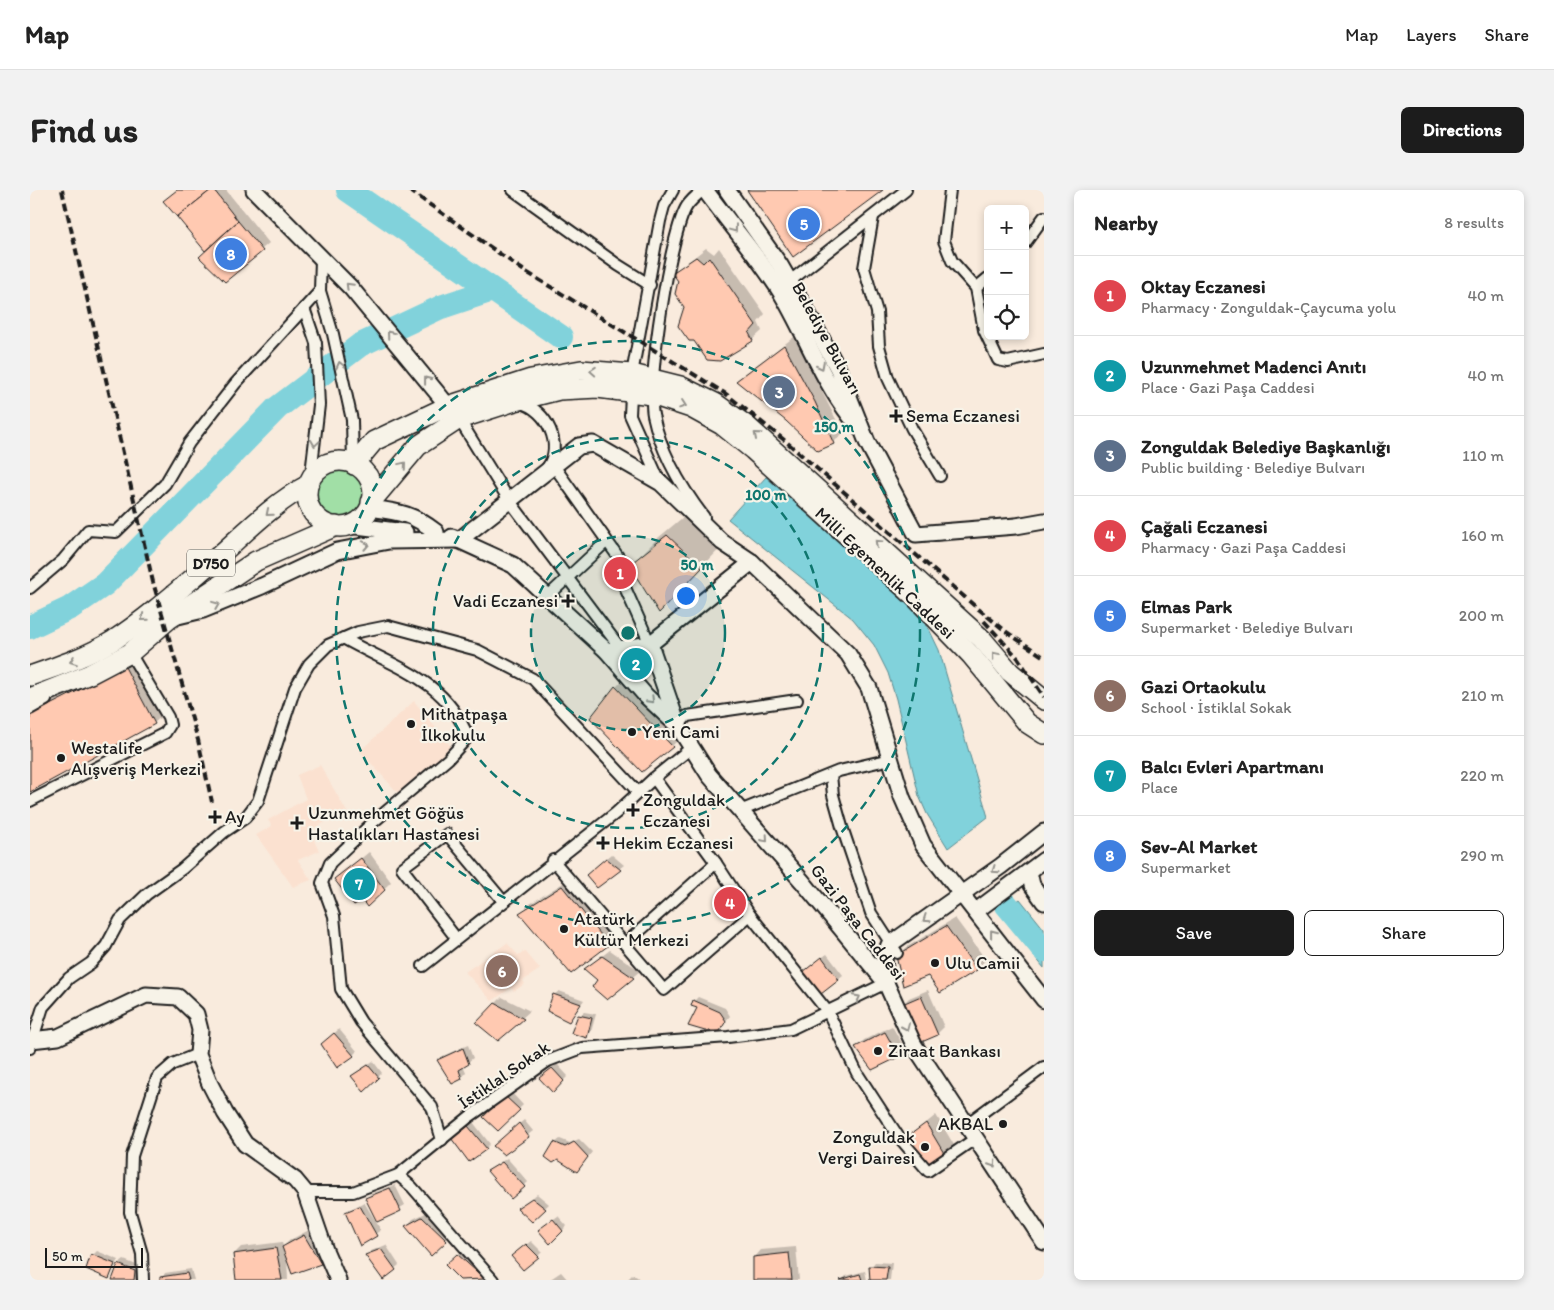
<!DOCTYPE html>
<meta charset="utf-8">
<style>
:root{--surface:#fff;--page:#f2f2f2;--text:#222;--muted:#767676;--line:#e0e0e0;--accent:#1c1c1c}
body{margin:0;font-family:Itim,sans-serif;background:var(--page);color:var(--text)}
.controls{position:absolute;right:15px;top:15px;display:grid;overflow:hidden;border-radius:8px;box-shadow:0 2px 8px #0003}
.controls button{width:45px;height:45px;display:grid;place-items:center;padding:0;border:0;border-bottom:1px solid var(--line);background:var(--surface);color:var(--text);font:25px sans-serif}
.scale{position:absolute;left:15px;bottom:12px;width:98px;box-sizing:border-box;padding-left:5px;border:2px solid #1c1c1c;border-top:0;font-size:14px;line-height:18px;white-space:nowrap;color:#1c1c1c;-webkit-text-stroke:4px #f7f3e8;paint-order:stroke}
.you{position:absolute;left:655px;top:405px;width:18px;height:18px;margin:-12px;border:4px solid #fff;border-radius:50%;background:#1a73e8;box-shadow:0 0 0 8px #1a73e833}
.badge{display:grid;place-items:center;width:32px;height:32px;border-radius:50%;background:var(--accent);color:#fff;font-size:16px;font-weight:700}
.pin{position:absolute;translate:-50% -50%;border:2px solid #fff;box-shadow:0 1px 5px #0006}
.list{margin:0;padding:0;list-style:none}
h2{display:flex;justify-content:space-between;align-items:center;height:65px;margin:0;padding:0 20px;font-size:21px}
h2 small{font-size:16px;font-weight:400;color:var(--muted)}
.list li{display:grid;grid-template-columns:32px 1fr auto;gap:15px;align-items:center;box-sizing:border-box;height:80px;padding:0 20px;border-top:1px solid var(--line)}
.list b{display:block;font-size:19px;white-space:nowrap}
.list p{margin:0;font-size:16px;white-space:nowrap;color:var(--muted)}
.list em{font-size:16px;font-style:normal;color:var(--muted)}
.actions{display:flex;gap:10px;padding:15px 20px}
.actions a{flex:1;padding:11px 0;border:1px solid var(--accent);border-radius:8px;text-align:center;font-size:18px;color:var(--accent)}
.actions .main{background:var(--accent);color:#fff}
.icon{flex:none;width:28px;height:28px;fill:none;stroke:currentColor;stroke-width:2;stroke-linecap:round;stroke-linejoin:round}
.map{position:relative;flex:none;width:1014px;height:1090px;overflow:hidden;border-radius:8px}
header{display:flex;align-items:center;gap:30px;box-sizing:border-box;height:70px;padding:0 25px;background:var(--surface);border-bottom:1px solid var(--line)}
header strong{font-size:24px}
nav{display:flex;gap:28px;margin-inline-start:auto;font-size:18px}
.intro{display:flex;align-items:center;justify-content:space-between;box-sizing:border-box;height:120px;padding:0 30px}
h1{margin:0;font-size:35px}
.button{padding:12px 22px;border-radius:8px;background:var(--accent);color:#fff;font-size:18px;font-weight:700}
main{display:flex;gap:30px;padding:0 30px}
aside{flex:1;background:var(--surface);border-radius:8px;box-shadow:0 2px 8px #0003}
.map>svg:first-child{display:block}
.built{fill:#fbe1d0}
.green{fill:#a1dfa6;stroke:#5e7e61}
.water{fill:#81d2db;stroke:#59898f}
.shadow{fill:#0003}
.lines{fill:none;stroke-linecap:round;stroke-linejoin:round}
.river{stroke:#81d2db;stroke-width:24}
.building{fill:#ffc9b1;stroke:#1c1c1c}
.street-casing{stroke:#1c1c1c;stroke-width:14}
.secondary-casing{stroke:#1c1c1c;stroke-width:19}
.highway-casing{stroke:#1c1c1c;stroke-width:22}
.street{stroke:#f7f3e8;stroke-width:10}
.secondary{stroke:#f7f3e8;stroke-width:15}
.highway{stroke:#f7f3e8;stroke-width:19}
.rail{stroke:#1c1c1c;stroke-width:4;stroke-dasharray:8 4;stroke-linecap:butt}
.oneway{stroke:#94928c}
.ring{fill:none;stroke:#0f766e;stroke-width:2.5;stroke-dasharray:9 6}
.poi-dot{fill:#1c1c1c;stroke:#f7f3e8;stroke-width:2}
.labels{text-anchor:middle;stroke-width:4.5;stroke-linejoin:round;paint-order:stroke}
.shield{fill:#f7f3e8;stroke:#5e5c59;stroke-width:1}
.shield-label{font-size:16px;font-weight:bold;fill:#1c1c1c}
.street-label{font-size:18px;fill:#1c1c1c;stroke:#f7f3e8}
.poi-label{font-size:18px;fill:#1c1c1c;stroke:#f7f3e8;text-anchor:start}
.centre{fill:#0f766e;stroke:#f7f3e8;stroke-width:2.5}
.ring-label{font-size:15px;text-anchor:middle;font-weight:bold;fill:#0f766e;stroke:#f7f3e8;stroke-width:4.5;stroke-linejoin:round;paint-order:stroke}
</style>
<header>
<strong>Map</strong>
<nav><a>Map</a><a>Layers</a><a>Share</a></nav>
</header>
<div class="intro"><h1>Find us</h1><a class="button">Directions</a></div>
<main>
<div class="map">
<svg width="1014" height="1090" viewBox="0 0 1014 1090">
<rect width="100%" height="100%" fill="#f9ebdd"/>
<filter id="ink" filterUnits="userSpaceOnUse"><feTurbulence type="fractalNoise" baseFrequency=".02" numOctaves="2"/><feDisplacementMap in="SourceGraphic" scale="10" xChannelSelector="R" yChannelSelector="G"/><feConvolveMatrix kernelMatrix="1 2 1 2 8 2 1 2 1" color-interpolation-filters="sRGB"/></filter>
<g filter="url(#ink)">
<g class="built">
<path d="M384,511L422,558L368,603L330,561Z"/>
<path d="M290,575L317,622L279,640L289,661L268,670L281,690L263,697L226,645L242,636L238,630L276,609L267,585Z"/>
<path d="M477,753L488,765L495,761L510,779L493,791L495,794L484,801L481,798L462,811L435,782Z"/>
</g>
<circle class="green" cx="310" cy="304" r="29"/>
<g class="water">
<path d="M736,287L887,423L899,439L909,460L958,627L918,658L897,624L889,606L866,509L858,483L844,455L823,429L698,329Z"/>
<path d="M990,709L1014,739V778L970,724Z"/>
</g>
<g class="shadow">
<path d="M147,0H196L239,53L195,90L177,61L135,11Z"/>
<path d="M676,58L684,64L689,58L735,124L728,132L732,141L722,150L655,117L649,90L644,83Z"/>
<path d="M764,147L813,243L804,252L788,259L757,230L707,190Z"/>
<path d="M664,318L698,350L656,394L601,375L628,348Z"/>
<path d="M105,468L134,524L124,533L0,601V522Z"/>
<path d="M595,488L651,547L642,556L586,497Z"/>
<path d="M339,662L361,692L337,715L332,708L306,689Z"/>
<path d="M581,664L594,675L567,696L562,681Z"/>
<path d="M541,688L588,744L541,783L491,724L500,714Z"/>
<path d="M925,728L956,770L946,779L898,785L868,766L877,757Z"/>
<path d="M580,760L610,781L577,808L568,790L563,773Z"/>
<path d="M797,764L813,785L791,803L779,777Z"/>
<path d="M898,800L914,837L907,844L872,815L879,808Z"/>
<path d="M529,801L554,810L539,830L524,805Z"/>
<path d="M472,807L500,821L468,849L465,814Z"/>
<path d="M668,807L695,818L700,826L689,839L664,811Z"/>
<path d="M554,822L566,824L561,842L556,846L549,826Z"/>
<path d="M862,836L875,859L868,866L827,857L834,850Z"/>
<path d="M309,839L327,861L323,865L297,850Z"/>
<path d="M438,855L443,868L433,876L436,883L431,888L408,870L413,866Z"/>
<path d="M343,871L352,883L348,887L327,882Z"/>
<path d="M527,874L538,886L523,901L515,884Z"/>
<path d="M481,902L493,915L468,940L455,927Z"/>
<path d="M906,925L924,955L914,964L875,950Z"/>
<path d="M494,930L503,941L474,963L469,951Z"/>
<path d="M443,932L460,954L456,958L423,948Z"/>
<path d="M530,949L540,953L549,949L562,962L547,981L525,953Z"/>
<path d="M477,968L498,992L494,996L458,981Z"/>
<path d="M365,995L375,1015L348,1031L337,1009L341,1004Z"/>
<path d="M507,1004L519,1014L502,1030L489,1018Z"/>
<path d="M334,1012L351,1040L330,1054L316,1022Z"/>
<path d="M400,1021L423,1043L401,1065L377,1036L383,1029Z"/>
<path d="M528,1026L537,1036L520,1052L514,1036Z"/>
<path d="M281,1039L297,1066L290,1073L257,1067L258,1090H207L204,1064L211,1057L252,1052L253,1057L260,1050Z"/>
<path d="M501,1051L512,1062L508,1066L487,1062Z"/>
<path d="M356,1055L369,1075L352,1089L337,1065L341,1061Z"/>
<path d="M766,1057L769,1090H724V1068L731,1060Z"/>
<path d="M433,1060L458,1084L454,1088L432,1090L417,1075Z"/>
<path d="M67,1061L89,1070L78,1088L63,1065Z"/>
<path d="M94,1070L109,1076L107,1090H84L89,1074Z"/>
<path d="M845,1072L862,1073L860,1090H841V1077Z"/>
<path d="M161,1079L164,1090H131L135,1083Z"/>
<path d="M835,1081L837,1090H812L816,1086Z"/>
<path d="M531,1082L538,1090H519Z"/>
<path d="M603,1084L611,1090H597Z"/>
</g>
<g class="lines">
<g class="river">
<path d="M318,0L531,147"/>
<path d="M0,437L40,418L75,394L247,218L330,155L411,117L462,100"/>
<path d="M976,714L1014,760"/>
</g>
</g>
<g class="building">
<path d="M147,0H181L147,27L133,11Z"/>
<path d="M181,0H184L208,31L175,61L147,27Z"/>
<path d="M717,0H853L763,67Z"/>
<path d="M208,31L233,61L195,92L169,67Z"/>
<path d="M666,67L673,73L679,67L726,135L719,143L723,151L690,171L677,170L664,151H659L648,136L654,117L645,104L648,91L642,83Z"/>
<path d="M754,155L785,212L804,254L788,261L756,231L706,191Z"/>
<path d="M637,345L672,378L629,423L599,375Z"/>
<path d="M95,477L125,534L0,602V525Z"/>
<path d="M585,496L643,557L612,582L560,528Z"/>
<path d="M331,668L355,700L337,717L332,710L324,715L304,689Z"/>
<path d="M576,668L591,680L567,698L556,685Z"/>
<path d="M532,696L579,755L541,784L489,723Z"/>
<path d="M916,736L947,780L910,803L898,786L873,796L866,766Z"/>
<path d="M572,766L604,788L577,810L562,797L567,790L554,779Z"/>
<path d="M792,767L809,790L791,804L773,782Z"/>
<path d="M523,804L551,814L539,832L517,821Z"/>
<path d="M891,806L908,845L887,854L870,815Z"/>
<path d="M663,810L690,822L696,831L690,841H675L658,836L667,818L661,816Z"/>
<path d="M465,813L494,829L468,851L446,833Z"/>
<path d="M548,825L562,828L557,848L541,843Z"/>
<path d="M855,842L869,867L842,880L825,857Z"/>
<path d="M304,843L324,866L307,878L291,854Z"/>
<path d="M433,858L439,874L429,880L432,889L422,894L407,870Z"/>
<path d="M338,875L349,888L334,902L321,886Z"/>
<path d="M522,878L534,891L523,903L509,888Z"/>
<path d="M475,906L490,920L468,941L453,927Z"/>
<path d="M489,933L499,947L474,965L463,956Z"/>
<path d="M896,933L915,965L895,975L873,950Z"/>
<path d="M438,936L457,959L439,972L421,948Z"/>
<path d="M524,952L535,957L544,952L558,967L547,982L528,970L523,973L515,967Z"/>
<path d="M472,972L495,997L481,1009L457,981Z"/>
<path d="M360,998L371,1021L347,1032L335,1008Z"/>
<path d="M502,1008L516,1019L502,1032L487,1018Z"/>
<path d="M330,1016L347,1046L330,1056L315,1022Z"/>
<path d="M392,1027L417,1051L401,1066L375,1036Z"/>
<path d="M523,1029L533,1041L520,1054L508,1040Z"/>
<path d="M274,1045L291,1074L262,1084L252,1057Z"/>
<path d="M496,1054L509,1067L493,1080L481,1066Z"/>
<path d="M246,1058L252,1090H206L203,1064Z"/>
<path d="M351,1059L366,1080L353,1090L335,1065Z"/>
<path d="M759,1063L762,1090H723V1067Z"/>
<path d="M61,1064L85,1074L79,1089L56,1079Z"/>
<path d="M427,1064L455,1089L430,1090L415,1075Z"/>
<path d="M88,1074L105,1081L104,1090H82Z"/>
<path d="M839,1076L858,1077L856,1090H840Z"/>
<path d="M157,1083L159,1090H130V1087Z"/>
<path d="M830,1084L832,1090H810Z"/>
</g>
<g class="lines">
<defs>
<g id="street">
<path d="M483,0L588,75L620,95"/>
<path d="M673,0C667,5 661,10 657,16C640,42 617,194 623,225C631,263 651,297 674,327"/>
<path d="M920,0L914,51L922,71L946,98L954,140L968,170L978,172L1014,164"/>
<path d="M843,27L834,78L847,122L849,156L858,188L882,239L910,286"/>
<path d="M995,53L1014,27"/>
<path d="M755,95L876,0"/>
<path d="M946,98L958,88"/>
<path d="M290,101L303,144L322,230L323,274"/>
<path d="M274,118L286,153L289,215L280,292"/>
<path d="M491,213C517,220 534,255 517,278"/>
<path d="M429,229L479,310L591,459"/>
<path d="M524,276L594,375L593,393L620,454"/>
<path d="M630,292L600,225L602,184L630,31L634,16L643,0"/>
<path d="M0,398L33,370L58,340L86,342L135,294L159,253L205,194L290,101L291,69"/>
<path d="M517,407L576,352"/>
<path d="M313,448C363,477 415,488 438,547L418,569L340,635L300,673L292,693L304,726L311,799L331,832L402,917L412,950"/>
<path d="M0,519L16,510"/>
<path d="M648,536L657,526L767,510"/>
<path d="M661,558L624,588L686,673L720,725L798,822L827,883L868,946L898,981L946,948"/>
<path d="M801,585L803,605L812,637L841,723L867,763"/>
<path d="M0,611L135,543L140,535L138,527L100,463"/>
<path d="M710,621L809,581L861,569"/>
<path d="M523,670L634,800L720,725"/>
<path d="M426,748L372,678L417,644L473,711"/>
<path d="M595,754L686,673"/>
<path d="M393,776L586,623L624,588"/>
<path d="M0,858L13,817L39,788L61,773L76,756L90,730L117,704L152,679L194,642L215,628L228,611L265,498L279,474L298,455L328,442L358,436L447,460L503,489L607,601"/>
<path d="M937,934L1014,877"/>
<path d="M368,985L382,997L463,1090"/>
<path d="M275,1002H323L368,985L439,927L518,871L552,858L698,847L761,839L856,793"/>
<path d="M113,1090L112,1064L100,1022L102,966L127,888L143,874L168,864"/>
</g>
<g id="secondary">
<path d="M224,0L321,98L418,216"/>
<path d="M675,0C699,33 728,66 750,101C775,142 791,189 821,227"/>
<path d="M697,0L750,75L776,120L808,179L837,252L886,344L986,336L1014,331"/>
<path d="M339,318C369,322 382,323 406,342"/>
<path d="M318,335L375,342"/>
<path d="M422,347L483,375L577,461L616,506L648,536L679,585L772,691L856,793L884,855L1014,1052"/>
<path d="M148,426L173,420L232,396L307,361L359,351L429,350L549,256L563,254L631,293L692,352L722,372L818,464L839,498L872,607L893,655L1014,810"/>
<path d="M620,454L647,533"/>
<path d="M577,461L620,454L722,372"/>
<path d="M999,682L1002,695L1014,712"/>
<path d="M946,721L1014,670"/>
<path d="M856,793L854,768L859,755L971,676L1014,642"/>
<path d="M1,850L28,847L116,805L148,807L166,824L170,840L168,864L180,894L195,923L215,954L265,990L275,1002L295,1060L308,1090"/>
</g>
<g id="highway">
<circle cx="310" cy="304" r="33"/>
<path d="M324,275L344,251L418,216L501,189L551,180L602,184L650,196L685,213L717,236L952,449L980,482L1014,510"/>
<path d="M341,312L388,256L429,229L485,211L529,200L568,198L622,205L661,218L692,235L723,260L885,407L941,465L997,533L1014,544"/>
<path d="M0,486C29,476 58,466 84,450C119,427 151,398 183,371C213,345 243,313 278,295"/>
<path d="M0,508L60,484L100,463L139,429L226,371L306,336"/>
</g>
</defs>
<use href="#street" class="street-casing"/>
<use href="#secondary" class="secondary-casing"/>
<use href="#highway" class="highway-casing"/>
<use href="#street" class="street"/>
<use href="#secondary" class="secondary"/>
<use href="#highway" class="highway"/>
<g class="rail">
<path d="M32,0L123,392L168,550L182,612"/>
<path d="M379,0L493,80L696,204L753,249L946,417L978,443L1014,467"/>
<path d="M954,431L988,468L1014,507"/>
</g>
</g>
<defs><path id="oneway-chevron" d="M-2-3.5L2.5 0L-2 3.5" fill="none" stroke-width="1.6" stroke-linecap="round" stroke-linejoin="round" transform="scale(1.25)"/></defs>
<g class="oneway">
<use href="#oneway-chevron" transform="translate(704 39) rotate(53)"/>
<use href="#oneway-chevron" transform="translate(319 96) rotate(-135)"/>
<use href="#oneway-chevron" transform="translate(360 144) rotate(-130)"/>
<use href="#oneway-chevron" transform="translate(310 175) rotate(-103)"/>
<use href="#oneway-chevron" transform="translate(791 176) rotate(63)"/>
<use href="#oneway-chevron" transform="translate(563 181) rotate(-176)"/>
<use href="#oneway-chevron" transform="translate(397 190) rotate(-128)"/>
<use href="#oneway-chevron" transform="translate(653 215) rotate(19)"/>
<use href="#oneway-chevron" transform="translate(727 245) rotate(-139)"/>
<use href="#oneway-chevron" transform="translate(285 253) rotate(98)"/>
<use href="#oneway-chevron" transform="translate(373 275) rotate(-50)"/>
<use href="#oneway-chevron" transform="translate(239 323) rotate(140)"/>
<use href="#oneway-chevron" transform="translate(848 353) rotate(-137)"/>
<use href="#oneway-chevron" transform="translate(336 355) rotate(-11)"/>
<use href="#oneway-chevron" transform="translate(186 415) rotate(-22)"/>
<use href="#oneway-chevron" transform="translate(114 428) rotate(141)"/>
<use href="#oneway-chevron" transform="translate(965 465) rotate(-130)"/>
<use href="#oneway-chevron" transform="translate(43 471) rotate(159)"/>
<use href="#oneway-chevron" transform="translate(621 510) rotate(45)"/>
<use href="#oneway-chevron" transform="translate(735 649) rotate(49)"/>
<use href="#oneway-chevron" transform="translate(965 680) rotate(145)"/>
<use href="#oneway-chevron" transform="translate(896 729) rotate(146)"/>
<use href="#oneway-chevron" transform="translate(963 743) rotate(-128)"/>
<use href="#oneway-chevron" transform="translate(827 808) rotate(-27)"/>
<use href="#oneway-chevron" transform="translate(876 837) rotate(66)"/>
<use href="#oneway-chevron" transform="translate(963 974) rotate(57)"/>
</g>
</g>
<circle cx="598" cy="443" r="97" fill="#0f766e" fill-opacity=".12"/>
<g class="ring">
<circle cx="598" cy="443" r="97"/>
<circle cx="598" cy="443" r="195"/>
<circle cx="598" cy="443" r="292"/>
</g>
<g class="poi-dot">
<path d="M863.5 218.5h5v5h5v5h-5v5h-5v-5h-5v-5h5z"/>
<path d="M535.5 403.5h5v5h5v5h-5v5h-5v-5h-5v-5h5z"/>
<circle cx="381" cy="534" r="5"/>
<circle cx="602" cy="542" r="5"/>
<circle cx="31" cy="568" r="5"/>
<path d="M600.5 612.5h5v5h5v5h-5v5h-5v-5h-5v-5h5z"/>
<path d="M182.5 619.5h5v5h5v5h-5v5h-5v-5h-5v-5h5z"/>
<path d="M264.5 625.5h5v5h5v5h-5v5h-5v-5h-5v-5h5z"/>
<path d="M570.5 645.5h5v5h5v5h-5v5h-5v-5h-5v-5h5z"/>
<circle cx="534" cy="739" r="5"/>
<circle cx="905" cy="773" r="5"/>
<circle cx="848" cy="861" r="5"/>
<circle cx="973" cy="934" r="5"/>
<circle cx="895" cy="957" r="5"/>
</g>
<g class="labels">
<rect class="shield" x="157" y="359.5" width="48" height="27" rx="4"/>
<g class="shield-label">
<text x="181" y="379">D750</text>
</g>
<g class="street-label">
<text transform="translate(797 148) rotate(61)" y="6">Belediye Bulvarı</text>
<text transform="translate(855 383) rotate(43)" y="6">Milli Egemenlik Caddesi</text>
<text transform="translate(828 732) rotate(52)" y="6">Gazi Paşa Caddesi</text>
<text transform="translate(474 885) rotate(-34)" y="6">İstiklal Sokak</text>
</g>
<g class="poi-label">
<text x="876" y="232">Sema Eczanesi</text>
<text x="528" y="417" text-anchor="end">Vadi Eczanesi</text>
<text x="391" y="530">Mithatpaşa<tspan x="391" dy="21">İlkokulu</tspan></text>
<text x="612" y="548">Yeni Cami</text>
<text x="41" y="564">Westalife<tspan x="41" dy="21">Alışveriş Merkezi</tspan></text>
<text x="613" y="616">Zonguldak<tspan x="613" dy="21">Eczanesi</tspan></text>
<text x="278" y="629">Uzunmehmet Göğüs<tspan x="278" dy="21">Hastalıkları Hastanesi</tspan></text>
<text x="195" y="633">Ay</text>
<text x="583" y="659">Hekim Eczanesi</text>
<text x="544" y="735">Atatürk<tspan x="544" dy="21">Kültür Merkezi</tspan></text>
<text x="915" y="779">Ulu Camii</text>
<text x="858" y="867">Ziraat Bankası</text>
<text x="963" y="940" text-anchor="end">AKBAL</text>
<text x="885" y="953" text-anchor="end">Zonguldak<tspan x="885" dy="21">Vergi Dairesi</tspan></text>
</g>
</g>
<circle cx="598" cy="443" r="8" class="centre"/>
<g class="ring-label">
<text x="804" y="242">150 m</text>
<text x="736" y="310">100 m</text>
<text x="667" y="380">50 m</text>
</g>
</svg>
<div class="controls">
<button>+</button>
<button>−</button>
<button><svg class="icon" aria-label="locate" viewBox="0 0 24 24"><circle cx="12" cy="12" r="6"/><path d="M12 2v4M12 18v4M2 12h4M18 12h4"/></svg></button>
</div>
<div class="scale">50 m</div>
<div class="you"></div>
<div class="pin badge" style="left:590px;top:383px;background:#e0444e">1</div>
<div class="pin badge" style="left:606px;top:474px;background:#0f9aa8">2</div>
<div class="pin badge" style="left:749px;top:202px;background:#5c6f8a">3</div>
<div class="pin badge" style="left:700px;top:713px;background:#e0444e">4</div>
<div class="pin badge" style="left:774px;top:34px;background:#3f7fe0">5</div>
<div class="pin badge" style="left:472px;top:781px;background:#8d6e63">6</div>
<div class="pin badge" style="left:329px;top:694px;background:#0f9aa8">7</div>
<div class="pin badge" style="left:201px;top:64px;background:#3f7fe0">8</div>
</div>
<aside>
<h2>Nearby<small>8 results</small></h2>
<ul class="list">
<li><span class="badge" style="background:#e0444e">1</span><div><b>Oktay Eczanesi</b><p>Pharmacy · Zonguldak-Çaycuma yolu</p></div><em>40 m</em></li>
<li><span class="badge" style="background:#0f9aa8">2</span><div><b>Uzunmehmet Madenci Anıtı</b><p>Place · Gazi Paşa Caddesi</p></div><em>40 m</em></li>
<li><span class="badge" style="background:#5c6f8a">3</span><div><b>Zonguldak Belediye Başkanlığı</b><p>Public building · Belediye Bulvarı</p></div><em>110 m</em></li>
<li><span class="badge" style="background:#e0444e">4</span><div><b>Çağali Eczanesi</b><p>Pharmacy · Gazi Paşa Caddesi</p></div><em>160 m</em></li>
<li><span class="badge" style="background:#3f7fe0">5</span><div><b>Elmas Park</b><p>Supermarket · Belediye Bulvarı</p></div><em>200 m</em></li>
<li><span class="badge" style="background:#8d6e63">6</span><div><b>Gazi Ortaokulu</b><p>School · İstiklal Sokak</p></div><em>210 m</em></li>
<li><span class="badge" style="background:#0f9aa8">7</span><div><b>Balcı Evleri Apartmanı</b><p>Place</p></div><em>220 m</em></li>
<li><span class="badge" style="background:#3f7fe0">8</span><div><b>Sev-Al Market</b><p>Supermarket</p></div><em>290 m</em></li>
</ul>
<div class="actions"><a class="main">Save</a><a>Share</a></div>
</aside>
</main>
